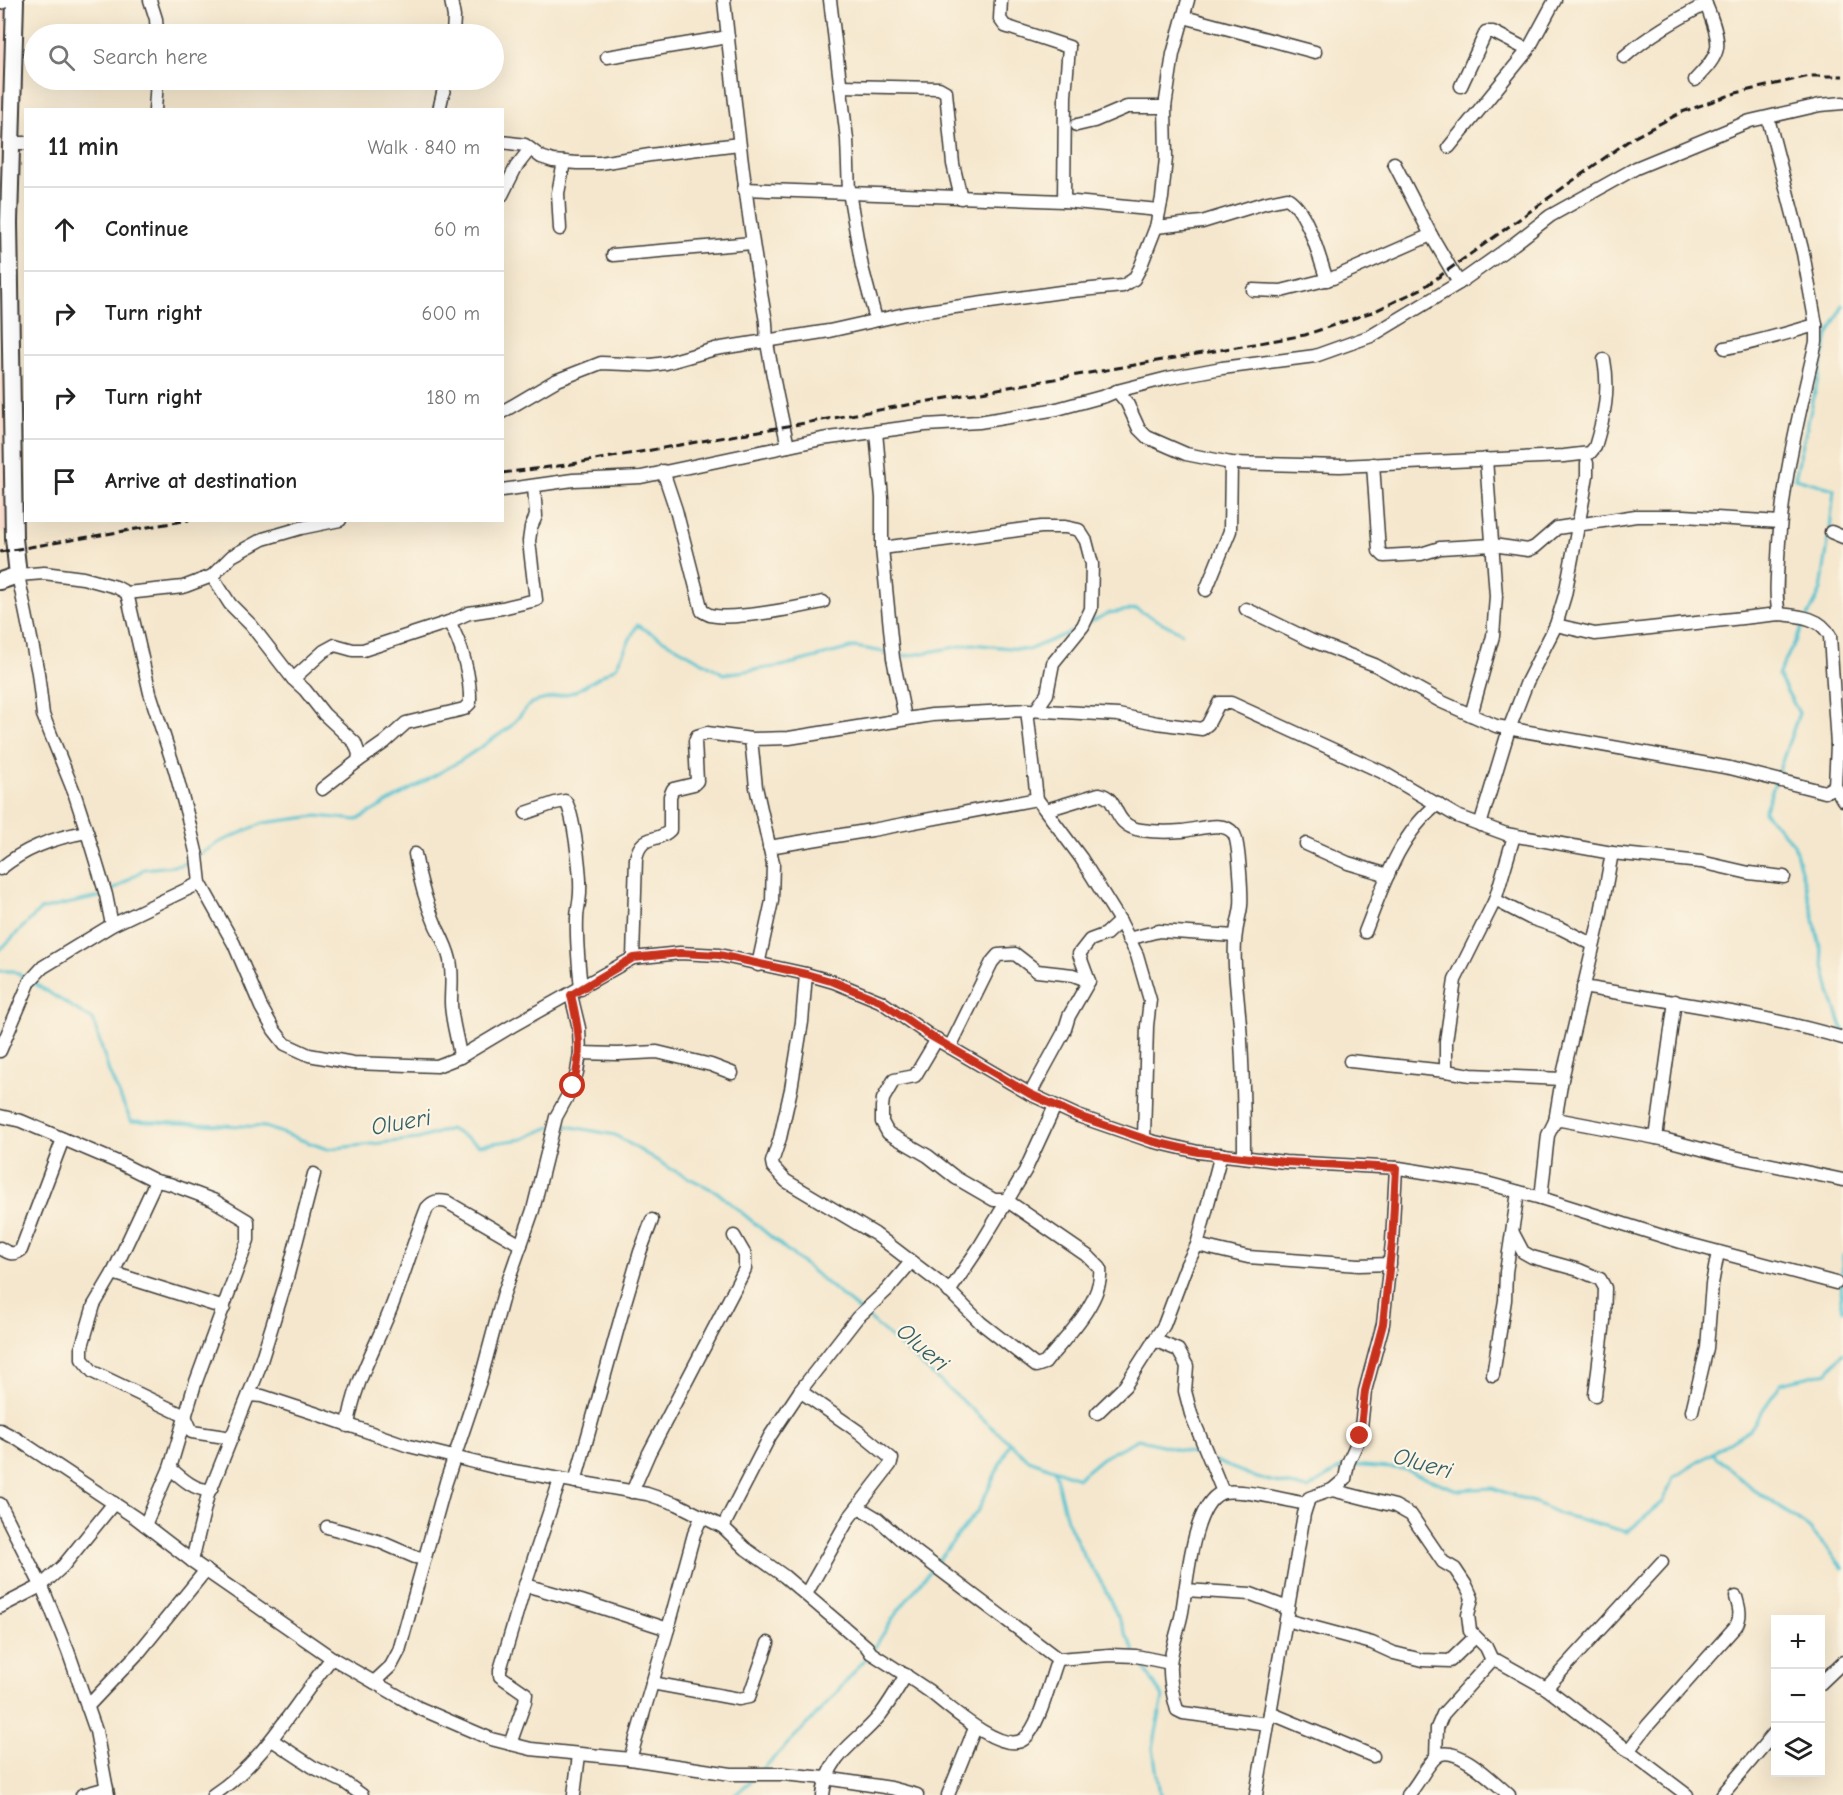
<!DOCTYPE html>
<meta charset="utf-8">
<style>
:root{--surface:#fff;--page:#f2f2f2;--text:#222;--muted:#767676;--line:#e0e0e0}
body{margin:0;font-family:"Comic Neue",sans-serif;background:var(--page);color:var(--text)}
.controls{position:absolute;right:18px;bottom:18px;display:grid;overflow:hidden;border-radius:0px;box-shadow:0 6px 24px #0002}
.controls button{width:54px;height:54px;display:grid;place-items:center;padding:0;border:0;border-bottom:2px solid var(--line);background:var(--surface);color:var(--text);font:30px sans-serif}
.stop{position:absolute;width:18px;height:18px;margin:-14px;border:4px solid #c8321e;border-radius:50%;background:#fff}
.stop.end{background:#c8321e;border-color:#fff;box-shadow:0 2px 6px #0008}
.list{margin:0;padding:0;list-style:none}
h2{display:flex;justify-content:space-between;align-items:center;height:78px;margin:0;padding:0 24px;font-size:26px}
h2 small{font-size:20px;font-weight:400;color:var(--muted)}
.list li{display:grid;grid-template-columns:39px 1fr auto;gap:18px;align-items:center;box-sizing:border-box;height:84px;padding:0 24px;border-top:2px solid var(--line)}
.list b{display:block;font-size:22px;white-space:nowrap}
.list em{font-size:20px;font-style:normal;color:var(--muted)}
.icon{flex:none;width:33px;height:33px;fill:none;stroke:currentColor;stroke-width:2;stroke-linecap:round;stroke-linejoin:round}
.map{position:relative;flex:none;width:1843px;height:1795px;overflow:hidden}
.search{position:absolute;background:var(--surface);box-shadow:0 6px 24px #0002;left:24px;top:24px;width:480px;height:66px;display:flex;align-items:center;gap:15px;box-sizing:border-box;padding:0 21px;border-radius:33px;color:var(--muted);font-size:22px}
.panel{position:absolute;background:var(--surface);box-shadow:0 6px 24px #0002;left:24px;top:108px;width:480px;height:414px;border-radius:0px}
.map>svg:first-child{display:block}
.built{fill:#f6d2c5}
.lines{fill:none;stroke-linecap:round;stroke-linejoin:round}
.stream{stroke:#57c3d1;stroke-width:3}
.street-casing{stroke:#3d3a37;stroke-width:15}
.secondary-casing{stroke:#3d3a37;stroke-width:20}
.street{stroke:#fff;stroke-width:12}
.secondary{stroke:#fff;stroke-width:16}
.rail{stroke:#1c1c1c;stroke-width:3;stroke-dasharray:9 4.5;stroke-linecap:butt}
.route{stroke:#c8321e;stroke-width:8}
.labels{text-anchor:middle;stroke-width:4.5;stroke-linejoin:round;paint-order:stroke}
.water-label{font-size:24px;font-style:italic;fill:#345f64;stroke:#fcf5e5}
</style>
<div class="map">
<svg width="1843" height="1795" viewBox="0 0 1843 1795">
<rect width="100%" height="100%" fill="#fcf5e5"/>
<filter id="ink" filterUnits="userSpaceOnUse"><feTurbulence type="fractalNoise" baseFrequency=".0167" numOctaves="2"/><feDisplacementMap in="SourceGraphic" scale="12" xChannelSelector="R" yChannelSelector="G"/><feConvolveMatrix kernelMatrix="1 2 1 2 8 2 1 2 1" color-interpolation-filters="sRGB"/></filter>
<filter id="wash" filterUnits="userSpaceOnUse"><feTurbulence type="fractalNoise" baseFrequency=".008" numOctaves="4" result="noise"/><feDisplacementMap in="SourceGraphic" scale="24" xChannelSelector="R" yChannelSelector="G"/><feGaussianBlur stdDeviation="1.35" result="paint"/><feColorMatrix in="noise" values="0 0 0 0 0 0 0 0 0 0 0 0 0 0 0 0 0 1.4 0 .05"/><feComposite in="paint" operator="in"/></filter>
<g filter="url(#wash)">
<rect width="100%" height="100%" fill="#f5e7cd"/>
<path class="built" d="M0,0H8L12,529L0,533Z"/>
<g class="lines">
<g class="stream">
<path d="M1830,529L1834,489L1795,478L1828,336L1843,305"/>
<path d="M1808,616L1821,590L1829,536"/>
<path d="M1090,622L1109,613L1136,609L1182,633"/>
<path d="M897,654L907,656L972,644L1028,650L1071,632"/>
<path d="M1777,776L1799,713L1778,675L1805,622"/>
<path d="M1775,783L1764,812L1794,844L1813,915L1830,992L1843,1030"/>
<path d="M200,854L220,842L263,823L317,816L357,820L460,761L509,728L531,703L574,692L616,667L637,625L724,674L782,666L855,647L890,653"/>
<path d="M109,893L144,869L182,865L195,857"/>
<path d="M0,950L40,910L103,896"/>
<path d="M0,971H14L26,979"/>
<path d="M32,982L93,1020L109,1072L131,1121L265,1127L327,1149L418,1139L450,1129L479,1145L523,1139L550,1127"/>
<path d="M556,1124L615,1135L671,1169L717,1192L860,1311"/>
<path d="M1843,1255L1841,1300L1843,1310"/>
<path d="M865,1315L1029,1460L1078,1478L1102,1458L1138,1439L1203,1456"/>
<path d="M1713,1454L1749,1486L1809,1528L1843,1568"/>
<path d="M1215,1461L1257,1478L1308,1489L1344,1466"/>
<path d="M1350,1465L1403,1469L1457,1490L1492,1488L1536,1503L1560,1514L1627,1532L1663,1502L1673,1478L1751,1428L1781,1383L1828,1372L1843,1353"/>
<path d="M1054,1469L1067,1520L1084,1556L1102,1583L1135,1653"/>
<path d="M936,1563L979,1509L1010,1443"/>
<path d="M873,1650L895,1615L932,1568"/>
<path d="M1140,1661L1163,1697L1153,1748L1160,1795"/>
<path d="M761,1771L823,1708L869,1655"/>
<path d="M735,1795L754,1778"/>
</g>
</g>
</g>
<g filter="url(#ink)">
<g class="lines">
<defs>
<g id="street">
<path d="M150,0L156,19L157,34"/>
<path d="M451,0L454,17L453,34"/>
<path d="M724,0C735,106 746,211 765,316C767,325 766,334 767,343C773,378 780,412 788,446"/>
<path d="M830,0L847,139L849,192L862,267L876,320"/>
<path d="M1001,0L1000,19L1005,26L1069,47L1065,96L1064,201"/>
<path d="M0,3L9,0"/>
<path d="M1184,17L1315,52"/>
<path d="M607,57L728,37"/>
<path d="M1624,57C1649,35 1676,20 1706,4"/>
<path d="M1695,80C1703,71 1715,60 1717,48C1719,36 1709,11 1704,0"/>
<path d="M840,86L939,88L946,92L953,164L961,198"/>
<path d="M1461,86L1486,32H1493L1528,50"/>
<path d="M155,110L157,80"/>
<path d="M439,110L446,80"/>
<path d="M1768,118L1803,253L1816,325V342C1799,414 1781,485 1778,559C1777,577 1775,596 1779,614"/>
<path d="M1077,125L1094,121L1127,107H1165"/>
<path d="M502,142L525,145L541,157L553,161L577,163H600L650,155L739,144"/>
<path d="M11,143H26"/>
<path d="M1449,147L1528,50L1555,0"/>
<path d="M744,189L1064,201L1159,210"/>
<path d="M502,195L516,167L530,149"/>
<path d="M1156,227L1202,222L1264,203L1287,198C1308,210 1319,258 1327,280"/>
<path d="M560,229L558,193L564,162"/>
<path d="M1431,235L1459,283"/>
<path d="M613,255L752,243"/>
<path d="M1253,290L1281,291L1333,278L1431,235L1394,163"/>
<path d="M1725,348C1756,343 1786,333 1816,325"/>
<path d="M1117,391L1127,403L1139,429L1147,437L1186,454L1231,463L1340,466L1564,456L1590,453L1595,447C1604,417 1610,391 1604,360"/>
<path d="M502,412L555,381L601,363L651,365L666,363L715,349L829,331L905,314L1061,292L1123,286L1134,279L1140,268L1156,227L1162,198L1166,158L1165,107L1173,54L1188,0"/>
<path d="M876,432L882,498V548L1041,527H1065L1079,530L1086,541L1092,564L1091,609L1083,626L1053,663L1047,694L1036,710"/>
<path d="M1373,464L1379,551L1384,556L1421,554L1440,548L1493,545L1528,550L1535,547L1557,528L1636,516H1684L1780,522"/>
<path d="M663,471L676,510L702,611C704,612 709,615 710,615C732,621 800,607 823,602"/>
<path d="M502,490L573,480L641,477L822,439L925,425L979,422L1057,409L1105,396L1117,391L1168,378L1222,368L1315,356L1371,336L1459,283L1514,244L1550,216L1636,168L1750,121L1820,105L1843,103"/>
<path d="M1831,532L1843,537"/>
<path d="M882,548L893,658L905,718"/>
<path d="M212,576L230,604L251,625L293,679L305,690L324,714L355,743L359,754L358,761L322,789"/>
<path d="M1206,590L1230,531L1231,463"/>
<path d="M127,593L150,693L175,770L187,814L197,856L200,883L234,944L261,1007L274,1030L285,1044L309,1055L353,1063L437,1066L460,1057L512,1026L633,958L680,953L719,955L806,974L834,982L880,1001L929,1035L1030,1094L1078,1116L1151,1141L1198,1152L1285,1162L1399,1168L1479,1181L1541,1198L1681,1242L1836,1283"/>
<path d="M1246,609L1310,640L1375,665L1442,702L1496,726L1730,768L1825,792L1835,786"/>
<path d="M1556,625L1595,634L1779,614C1798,616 1821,617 1830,636L1837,745"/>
<path d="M293,679L324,651L335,645L353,650H363L449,622L469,613L502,608L536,600L529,541L531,527L536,516L534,486"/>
<path d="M1027,710L1037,799L1081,858L1120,921L1137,955L1150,1000L1147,1026L1144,1138"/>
<path d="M1471,715L1493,636L1496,596L1486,459"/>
<path d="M751,739L756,787L773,863L772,901L758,965"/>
<path d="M1843,743L1837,745L1835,786L1843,800"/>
<path d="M358,761L385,742L406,723L464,709L470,703C471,678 462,644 449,622"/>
<path d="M1046,810L1099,794C1121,798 1110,825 1141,830C1154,832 1170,832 1182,831C1196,830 1224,819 1234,834C1239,842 1242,896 1241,906C1240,915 1237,924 1236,933C1232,958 1238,999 1240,1025C1243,1069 1244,1113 1244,1157"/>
<path d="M526,813L555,803L565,801C574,811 581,876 580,892C580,901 577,910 577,919C576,943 579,965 581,989"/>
<path d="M1480,825L1509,729L1527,682L1556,625L1565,595L1583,500L1587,475V463"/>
<path d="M1306,844L1348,863L1388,875"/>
<path d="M769,847L872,830L1037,799"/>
<path d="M415,854C419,878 426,903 436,926C442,938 447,947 450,960C453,975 451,987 451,1002C451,1020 458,1039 460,1057"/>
<path d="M0,869C25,848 56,837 87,832"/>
<path d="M1495,900L1530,918L1560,928L1592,944"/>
<path d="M112,925L106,895L87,832L74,792L43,715L38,673L18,575L44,573L83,578L116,587L127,593L183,587L212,576L232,556L263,539L301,528L340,520"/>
<path d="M1365,932C1383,887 1398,835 1438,804"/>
<path d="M1128,939L1159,931L1235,936"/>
<path d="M633,958L636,858C642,832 657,844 670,830V796L673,789L694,784L697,781L695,741L697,736L707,733L751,739L789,738L932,715L1027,710L1118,715L1157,723L1202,729L1208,724L1219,703H1231L1382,772L1457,816L1506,834L1612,853L1701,862L1749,873L1784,877"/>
<path d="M806,974L802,1022L791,1089L780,1138L772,1162L773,1167L786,1181L875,1234L946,1288L981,1323L1036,1366L1045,1363C1064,1339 1104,1301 1100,1268L1089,1257L1006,1200H994L956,1178L928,1156L888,1133L882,1122V1107L883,1099L894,1080L915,1076L937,1039"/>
<path d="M1583,987C1670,1002 1758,1013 1843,1038"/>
<path d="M950,1047L992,962L998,955L1015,954L1037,971L1073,975L1089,981"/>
<path d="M0,1051L30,981L43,967L112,925L200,883"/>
<path d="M580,1053L618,1054L657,1052L711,1065L732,1073"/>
<path d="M1350,1061L1446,1071L1471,1075L1562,1079"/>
<path d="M1446,1071V1041L1455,980L1495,900L1514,836"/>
<path d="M1030,1094L1064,1032L1069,1016L1089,981L1079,954L1090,940L1106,934L1120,921"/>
<path d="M0,1116L21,1121L122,1164L156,1181L170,1184L213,1200L248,1221V1240L194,1387L170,1468"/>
<path d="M1555,1121L1561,1120L1667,1140L1720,1154L1843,1180"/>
<path d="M1656,1138L1675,1001"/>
<path d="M156,1181L113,1273L94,1305L82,1346V1359L93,1372L185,1416L192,1432L232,1438"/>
<path d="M1541,1198L1548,1135L1555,1121L1562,1079L1600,918L1612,853"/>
<path d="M1513,1233L1523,1252L1532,1257L1579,1270L1600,1279L1605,1288L1604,1321L1595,1395"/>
<path d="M1197,1245L1248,1257L1359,1265L1390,1264"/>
<path d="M0,1248C8,1253 13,1256 21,1250L63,1139"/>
<path d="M113,1273L224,1308"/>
<path d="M949,1292L978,1249L1025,1171L1055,1106"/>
<path d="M1154,1340L1178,1350L1187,1366L1185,1391L1191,1414L1223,1492"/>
<path d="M1493,1375L1505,1300L1506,1272L1518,1192"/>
<path d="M800,1391L859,1432L892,1459L890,1465L849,1518L806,1594"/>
<path d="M249,1395L262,1396L317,1414L409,1446L502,1469L647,1494L677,1504L723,1527L746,1549L784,1576L867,1647L871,1653C890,1665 910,1678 929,1691C946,1704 1002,1756 1024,1739C1040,1726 1050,1679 1058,1659"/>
<path d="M1692,1411L1707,1348L1712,1284L1718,1252"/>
<path d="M1097,1413L1125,1386L1164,1325L1187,1264L1197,1245L1221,1154"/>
<path d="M348,1426C353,1386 374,1350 389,1313C403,1279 413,1243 427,1208C433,1201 438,1200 447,1202L521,1245"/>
<path d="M0,1430L17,1439L136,1518L192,1561L332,1658L419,1708L491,1739L531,1749L630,1759L731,1774H783L825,1778L891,1788L917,1795"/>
<path d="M575,1482L626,1299L640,1252L652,1220"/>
<path d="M1332,1490L1395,1506L1411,1515L1443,1562L1455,1569L1467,1587L1472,1598L1468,1615L1470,1631L1486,1647L1492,1660"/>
<path d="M632,1492L649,1453L745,1269V1255L734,1236"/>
<path d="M0,1504L43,1589L68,1651L96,1731L108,1795"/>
<path d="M858,1507L878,1519L907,1545L1058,1659L1110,1655L1136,1656L1170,1663"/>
<path d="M145,1525L170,1468C180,1477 197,1493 211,1489L257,1374L287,1278L314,1174"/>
<path d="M327,1527L378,1541L415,1557L424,1558"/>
<path d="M723,1527L770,1436L800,1391L857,1318L887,1290L911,1262"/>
<path d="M192,1561L209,1490"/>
<path d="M525,1585L581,1601L668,1629"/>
<path d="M1185,1590L1251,1594L1288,1608"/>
<path d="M0,1607L41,1586L63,1566L114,1503"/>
<path d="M1286,1620L1372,1643L1394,1653L1422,1660L1450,1661L1475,1637"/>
<path d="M1492,1660L1498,1661L1546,1688L1687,1795"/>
<path d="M374,1682L391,1666L399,1651L446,1482L481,1378L503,1296L533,1210L556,1117L573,1086L577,1072L580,1053L579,1028L571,995"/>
<path d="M652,1683L739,1699L749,1697L768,1643"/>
<path d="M1820,1684L1843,1662"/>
<path d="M1546,1688L1662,1562"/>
<path d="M87,1707L140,1651L206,1570"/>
<path d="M1270,1713L1373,1756"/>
<path d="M1268,1724L1183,1713L1177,1710C1173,1696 1169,1681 1170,1665C1171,1648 1179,1629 1182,1612C1187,1585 1192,1505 1221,1493C1237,1487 1288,1501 1307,1504"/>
<path d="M272,1740L313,1767L344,1782L362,1795"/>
<path d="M510,1744L525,1702L526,1694L500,1676V1670L525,1585L560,1480"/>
<path d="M1628,1751L1648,1725L1736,1626C1742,1615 1739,1608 1736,1597"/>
<path d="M1436,1757L1437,1728L1443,1714L1492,1660"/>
<path d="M630,1759L668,1629L694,1534L702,1516"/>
<path d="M82,1795L107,1788"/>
<path d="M213,1795C265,1761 293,1705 332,1658"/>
<path d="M574,1795L579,1755"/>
<path d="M823,1795C828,1753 857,1744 881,1714C890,1702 898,1688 906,1675"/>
<path d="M948,1795L975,1728"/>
<path d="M1256,1795L1304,1514L1309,1498L1332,1490L1345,1479L1348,1463L1360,1436L1365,1391L1383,1324L1392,1242L1396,1168"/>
<path d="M1408,1795C1418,1784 1426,1766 1436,1757C1454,1741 1495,1783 1509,1795"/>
<path d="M1722,1795L1776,1731"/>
</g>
<path id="secondary" d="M0,581L18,575L14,538L9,222L15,0"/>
</defs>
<use href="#street" class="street-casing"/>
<use href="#secondary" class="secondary-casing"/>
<use href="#street" class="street"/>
<use href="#secondary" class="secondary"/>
<g class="rail">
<path d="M502,473L566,465L1305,335L1375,311L1423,288L1631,139L1682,112L1736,93L1810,76H1843"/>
<path d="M0,552L189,520"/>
</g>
</g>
</g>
<g class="lines" filter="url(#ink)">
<path class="route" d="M573,1086C583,1052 579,1029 571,995L633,958L680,953L719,955L806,974L834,982L880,1001L929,1035L1030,1094L1078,1116L1151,1141L1198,1152L1285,1162L1396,1168L1392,1242L1383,1324L1365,1391L1360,1436"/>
</g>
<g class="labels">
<g class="water-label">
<text transform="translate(401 1122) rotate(-10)" y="8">Olueri</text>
<text transform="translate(923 1347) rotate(41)" y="8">Olueri</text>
<text transform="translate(1423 1463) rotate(16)" y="8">Olueri</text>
</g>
</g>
</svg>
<div class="controls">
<button>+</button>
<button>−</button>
<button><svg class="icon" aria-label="layers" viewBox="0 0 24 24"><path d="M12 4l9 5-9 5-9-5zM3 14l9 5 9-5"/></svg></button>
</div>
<div class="stop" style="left:573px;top:1086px"></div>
<div class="stop end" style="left:1360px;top:1436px"></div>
<div class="search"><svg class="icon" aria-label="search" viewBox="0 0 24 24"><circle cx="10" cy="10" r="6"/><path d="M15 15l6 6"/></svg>Search here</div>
<section class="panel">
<h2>11 min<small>Walk · 840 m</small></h2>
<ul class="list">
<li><svg class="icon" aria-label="ahead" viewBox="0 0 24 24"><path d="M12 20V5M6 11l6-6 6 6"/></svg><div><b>Continue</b></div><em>60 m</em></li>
<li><svg class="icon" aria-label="right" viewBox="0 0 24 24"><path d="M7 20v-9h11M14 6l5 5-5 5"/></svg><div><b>Turn right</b></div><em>600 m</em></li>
<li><svg class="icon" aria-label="right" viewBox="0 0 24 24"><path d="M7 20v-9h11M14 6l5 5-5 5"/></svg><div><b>Turn right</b></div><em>180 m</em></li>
<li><svg class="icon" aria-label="arrive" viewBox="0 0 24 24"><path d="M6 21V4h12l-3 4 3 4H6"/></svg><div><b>Arrive at destination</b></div></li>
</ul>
</section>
</div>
